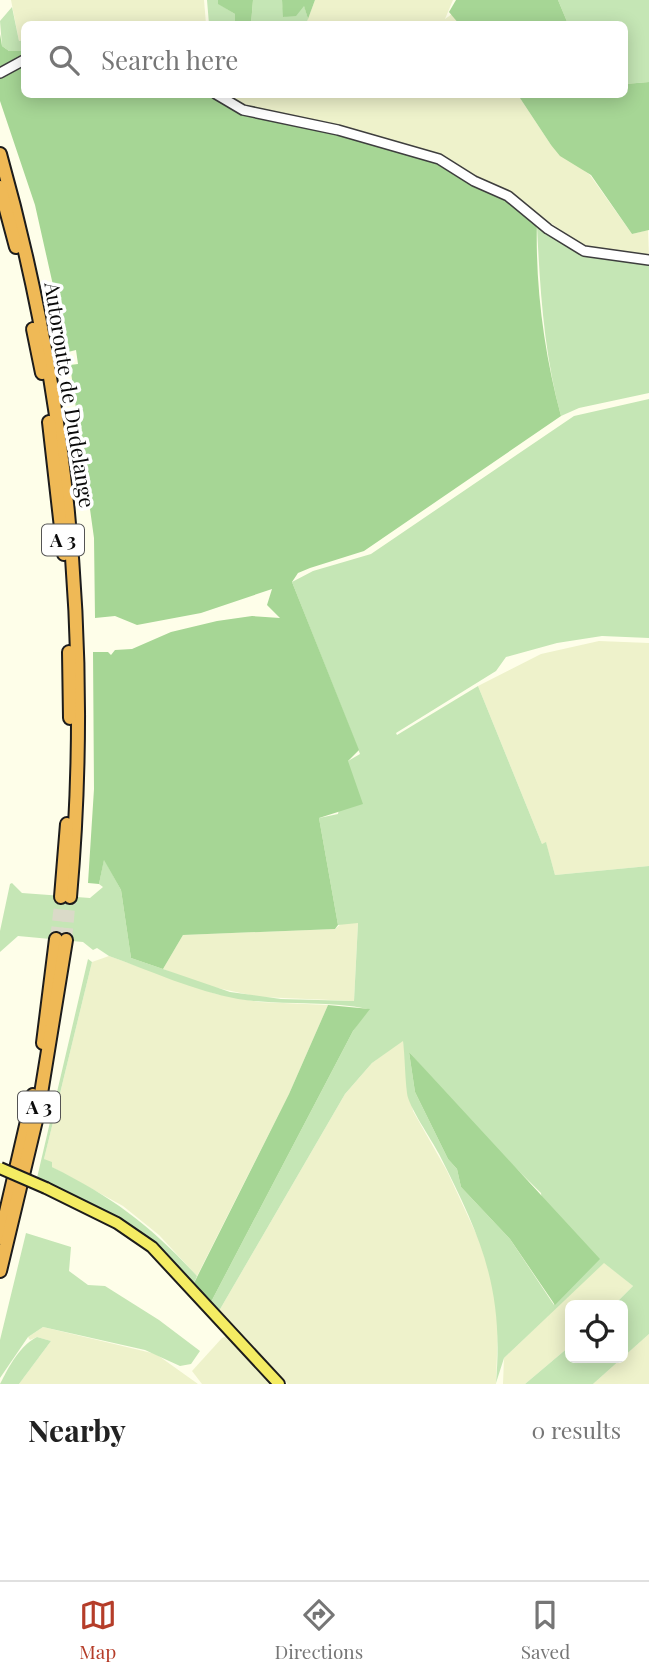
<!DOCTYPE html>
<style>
:root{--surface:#fff;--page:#f2f2f2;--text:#222;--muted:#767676;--line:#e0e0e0;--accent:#b53d29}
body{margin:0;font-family:"Playfair Display",serif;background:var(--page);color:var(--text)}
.controls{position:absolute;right:21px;bottom:21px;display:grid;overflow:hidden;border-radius:10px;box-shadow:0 4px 18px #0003}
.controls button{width:63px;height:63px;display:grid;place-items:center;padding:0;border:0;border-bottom:2px solid var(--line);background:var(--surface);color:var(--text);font:35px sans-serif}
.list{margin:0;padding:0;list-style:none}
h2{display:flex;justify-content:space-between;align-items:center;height:91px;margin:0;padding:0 28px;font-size:30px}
h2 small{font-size:23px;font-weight:400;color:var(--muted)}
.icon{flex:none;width:38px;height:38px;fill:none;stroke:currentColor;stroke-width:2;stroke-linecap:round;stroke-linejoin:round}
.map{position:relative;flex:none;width:649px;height:1384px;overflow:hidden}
.search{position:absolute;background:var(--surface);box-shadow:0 4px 18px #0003;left:21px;right:21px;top:21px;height:77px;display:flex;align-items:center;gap:18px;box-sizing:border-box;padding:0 24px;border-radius:10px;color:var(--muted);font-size:26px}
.sheet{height:196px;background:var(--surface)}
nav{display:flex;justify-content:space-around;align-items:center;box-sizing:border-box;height:98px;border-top:2px solid var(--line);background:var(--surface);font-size:19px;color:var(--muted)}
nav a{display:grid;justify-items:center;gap:4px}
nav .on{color:var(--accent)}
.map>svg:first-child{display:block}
.farmland{fill:#eef2cb}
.green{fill:#c5e6b5;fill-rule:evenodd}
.forest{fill:#a6d695}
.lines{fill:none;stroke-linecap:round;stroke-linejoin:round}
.highway-tunnel{stroke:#dadac8;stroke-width:12;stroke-dasharray:12 6;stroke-linecap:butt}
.minor-casing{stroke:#3e3e3e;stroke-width:12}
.major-casing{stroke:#1c1c1c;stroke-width:14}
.highway-casing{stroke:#1c1c1c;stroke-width:16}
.minor{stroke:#fff;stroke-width:9}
.major{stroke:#f4ec63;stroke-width:10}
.highway{stroke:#efb956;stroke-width:12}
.major-bridge-casing{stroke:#1c1c1c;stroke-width:14;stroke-linecap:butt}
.major-bridge{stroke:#f4ec63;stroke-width:10}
.labels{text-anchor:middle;stroke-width:7;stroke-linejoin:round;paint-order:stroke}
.shield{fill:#fff;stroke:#545454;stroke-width:2}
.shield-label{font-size:19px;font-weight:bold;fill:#0b0b0b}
.street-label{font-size:21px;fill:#0b0b0b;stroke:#fff}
</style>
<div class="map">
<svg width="649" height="1384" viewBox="0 0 649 1384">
<rect width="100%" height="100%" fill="#fefee9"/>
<g class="farmland">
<path d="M11,0H204L206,24H24V40L19,41Z"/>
<path d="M315,0H453L445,19L452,14L459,24H306Z"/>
<path d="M222,95H518L551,145L590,175L632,234L648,230L649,257L584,247L522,202L440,156L381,137L243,106Z"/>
<path d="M599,641L649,643V866L555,875L546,843L542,844L478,686L541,654Z"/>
<path d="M358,922L354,1001L260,997L203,985L163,969L183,935L335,929L342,923Z"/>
<path d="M109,956L216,994L259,1002L328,1005L289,1094L197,1276L159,1235L123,1206L52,1167L44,1159L92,962Z"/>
<path d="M403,1040L413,1111L447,1171L486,1255L492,1278L498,1324L496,1384H288L219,1311L345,1094L372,1063Z"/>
<path d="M604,1262L633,1286L614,1305H570V1346L525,1384H503L504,1358Z"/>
<path d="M43,1327L156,1354L198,1384H19L51,1341L37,1337L30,1340L28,1337Z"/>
<path d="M649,1334V1384H593L631,1350Z"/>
<path d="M229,1335L275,1384H202L192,1371L222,1338Z"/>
</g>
<g class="green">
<path d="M207,0H218L219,4L235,14V24H209Z"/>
<path d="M253,0H282L284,17L304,5L308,19L306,24H251Z"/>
<path d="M558,0H649V82L625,84L624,24H568Z"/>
<path d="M12,7L19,41L24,40V51H9L2,46L0,21Z"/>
<path d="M537,226L583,255L649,264V393L579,408L561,416C544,354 540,290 537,226Z"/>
<path d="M649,399V638L602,636L557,643L506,657L496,671L396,733L397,735L478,686L542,844L546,842L555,875L649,866V1334L593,1384H525L570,1346V1358H623V1305H614L633,1286L604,1263L504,1358L496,1383C504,1288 481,1237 439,1154C432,1140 408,1106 407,1093C405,1077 405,1058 403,1041L372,1063L345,1094L219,1311L211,1302L353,1031L368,1009C326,1000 281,1006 238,999C194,991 151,971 109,956L97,948L93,950L83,942L18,936L0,952V931L10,884L12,883L22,893L90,898L103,887L99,884L104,859L121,890L131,958L230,992L281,999L354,1001L358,923L338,925L319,818L338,814L348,761L360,754L292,582L313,571L371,554L574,416ZM409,1052L481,1134L541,1193L554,1305L510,1239L461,1187L457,1169L448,1159L415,1092Z"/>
<path d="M88,959L92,962L44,1159L52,1162V1167C114,1198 150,1225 197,1276L194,1283L149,1240L37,1178Z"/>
<path d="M26,1233L71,1247L69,1271L88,1285L105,1286L159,1320L200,1351L191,1364L180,1366L145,1350L43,1327L28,1337L0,1378V1340Z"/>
<path d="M37,1337L51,1341L19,1384H0C8,1368 20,1345 37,1337Z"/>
</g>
<g class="forest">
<path d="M218,0H253L251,24H235V14L218,4Z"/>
<path d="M282,0H315L308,19L304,6L296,16L283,17Z"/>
<path d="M456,0H558L568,24H459L449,12Z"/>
<path d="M0,34L2,46L9,51H24V55L0,68Z"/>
<path d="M24,65V94L216,95L223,100L439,159L508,196L537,220C535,285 544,353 561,416L364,551L310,568L298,573L292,582L359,750L348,761L363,804L319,818L338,925L335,929L183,935L163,969L131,958L121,890L104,860L99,884L88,883L94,789L93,652H108L111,655L115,650L132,649L171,632L217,621L252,616L280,618L267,605L272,589L201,613L137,625L115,616L95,618L94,538L70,365L78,364L76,350L68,352L35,205L0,101V78Z"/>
<path d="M649,82V230L632,234L591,175L560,156L551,145L518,95L624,94L625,84Z"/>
<path d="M328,1005L370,1009L353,1031L211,1302L194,1283L289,1094Z"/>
<path d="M409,1052L600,1259L555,1305L510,1239L461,1187L457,1169L448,1159L415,1092Z"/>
</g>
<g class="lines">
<g class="highway-tunnel">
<path d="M56,939L61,897"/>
<path d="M66,940L70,897"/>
</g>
<defs>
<g id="minor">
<path d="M0,73L24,60"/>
<path d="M216,94L243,110L338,130L439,159L474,181L508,196L548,229L584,251L649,260"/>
</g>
<path id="major" d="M46,1188L117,1223L152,1247L279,1384"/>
<g id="highway">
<path d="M0,154C68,396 92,647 70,897"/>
<path d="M0,187L16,247"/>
<path d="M33,329L42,373"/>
<path d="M49,422L64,554"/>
<path d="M69,652L70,718"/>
<path d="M61,897L67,824"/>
<path d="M43,1043L56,939"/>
<path d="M0,1238L33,1095"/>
<path d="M0,1271L38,1112L66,940"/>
</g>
</defs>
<use href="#minor" class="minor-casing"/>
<use href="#major" class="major-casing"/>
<use href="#highway" class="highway-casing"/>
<use href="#minor" class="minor"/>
<use href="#major" class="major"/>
<use href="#highway" class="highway"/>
<defs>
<path id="major-bridge" d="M0,1168L46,1188"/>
</defs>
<use href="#major-bridge" class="major-bridge-casing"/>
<use href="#major-bridge" class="major-bridge"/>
</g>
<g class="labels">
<g class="shield">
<rect x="42" y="524.5" width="42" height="31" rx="5"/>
<rect x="18" y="1091.5" width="42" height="31" rx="5"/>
</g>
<g class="shield-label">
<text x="63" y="547">A 3</text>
<text x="39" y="1114">A 3</text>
</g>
<g class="street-label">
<text transform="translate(69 395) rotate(81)" y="7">Autoroute de Dudelange</text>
</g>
</g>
</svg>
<div class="controls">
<button><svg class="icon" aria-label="locate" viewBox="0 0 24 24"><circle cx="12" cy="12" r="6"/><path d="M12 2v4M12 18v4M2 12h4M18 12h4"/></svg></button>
</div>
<div class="search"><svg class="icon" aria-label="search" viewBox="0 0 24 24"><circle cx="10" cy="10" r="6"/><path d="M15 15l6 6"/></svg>Search here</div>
</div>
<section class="sheet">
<h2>Nearby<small>0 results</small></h2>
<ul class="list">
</ul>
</section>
<nav>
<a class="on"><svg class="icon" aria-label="map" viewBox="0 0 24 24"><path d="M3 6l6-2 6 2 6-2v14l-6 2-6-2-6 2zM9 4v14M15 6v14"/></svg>Map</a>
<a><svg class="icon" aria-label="directions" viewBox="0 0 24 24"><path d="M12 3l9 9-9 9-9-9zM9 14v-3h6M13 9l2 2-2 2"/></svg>Directions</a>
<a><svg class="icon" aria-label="saved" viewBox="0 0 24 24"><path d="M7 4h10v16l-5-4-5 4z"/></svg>Saved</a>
</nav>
